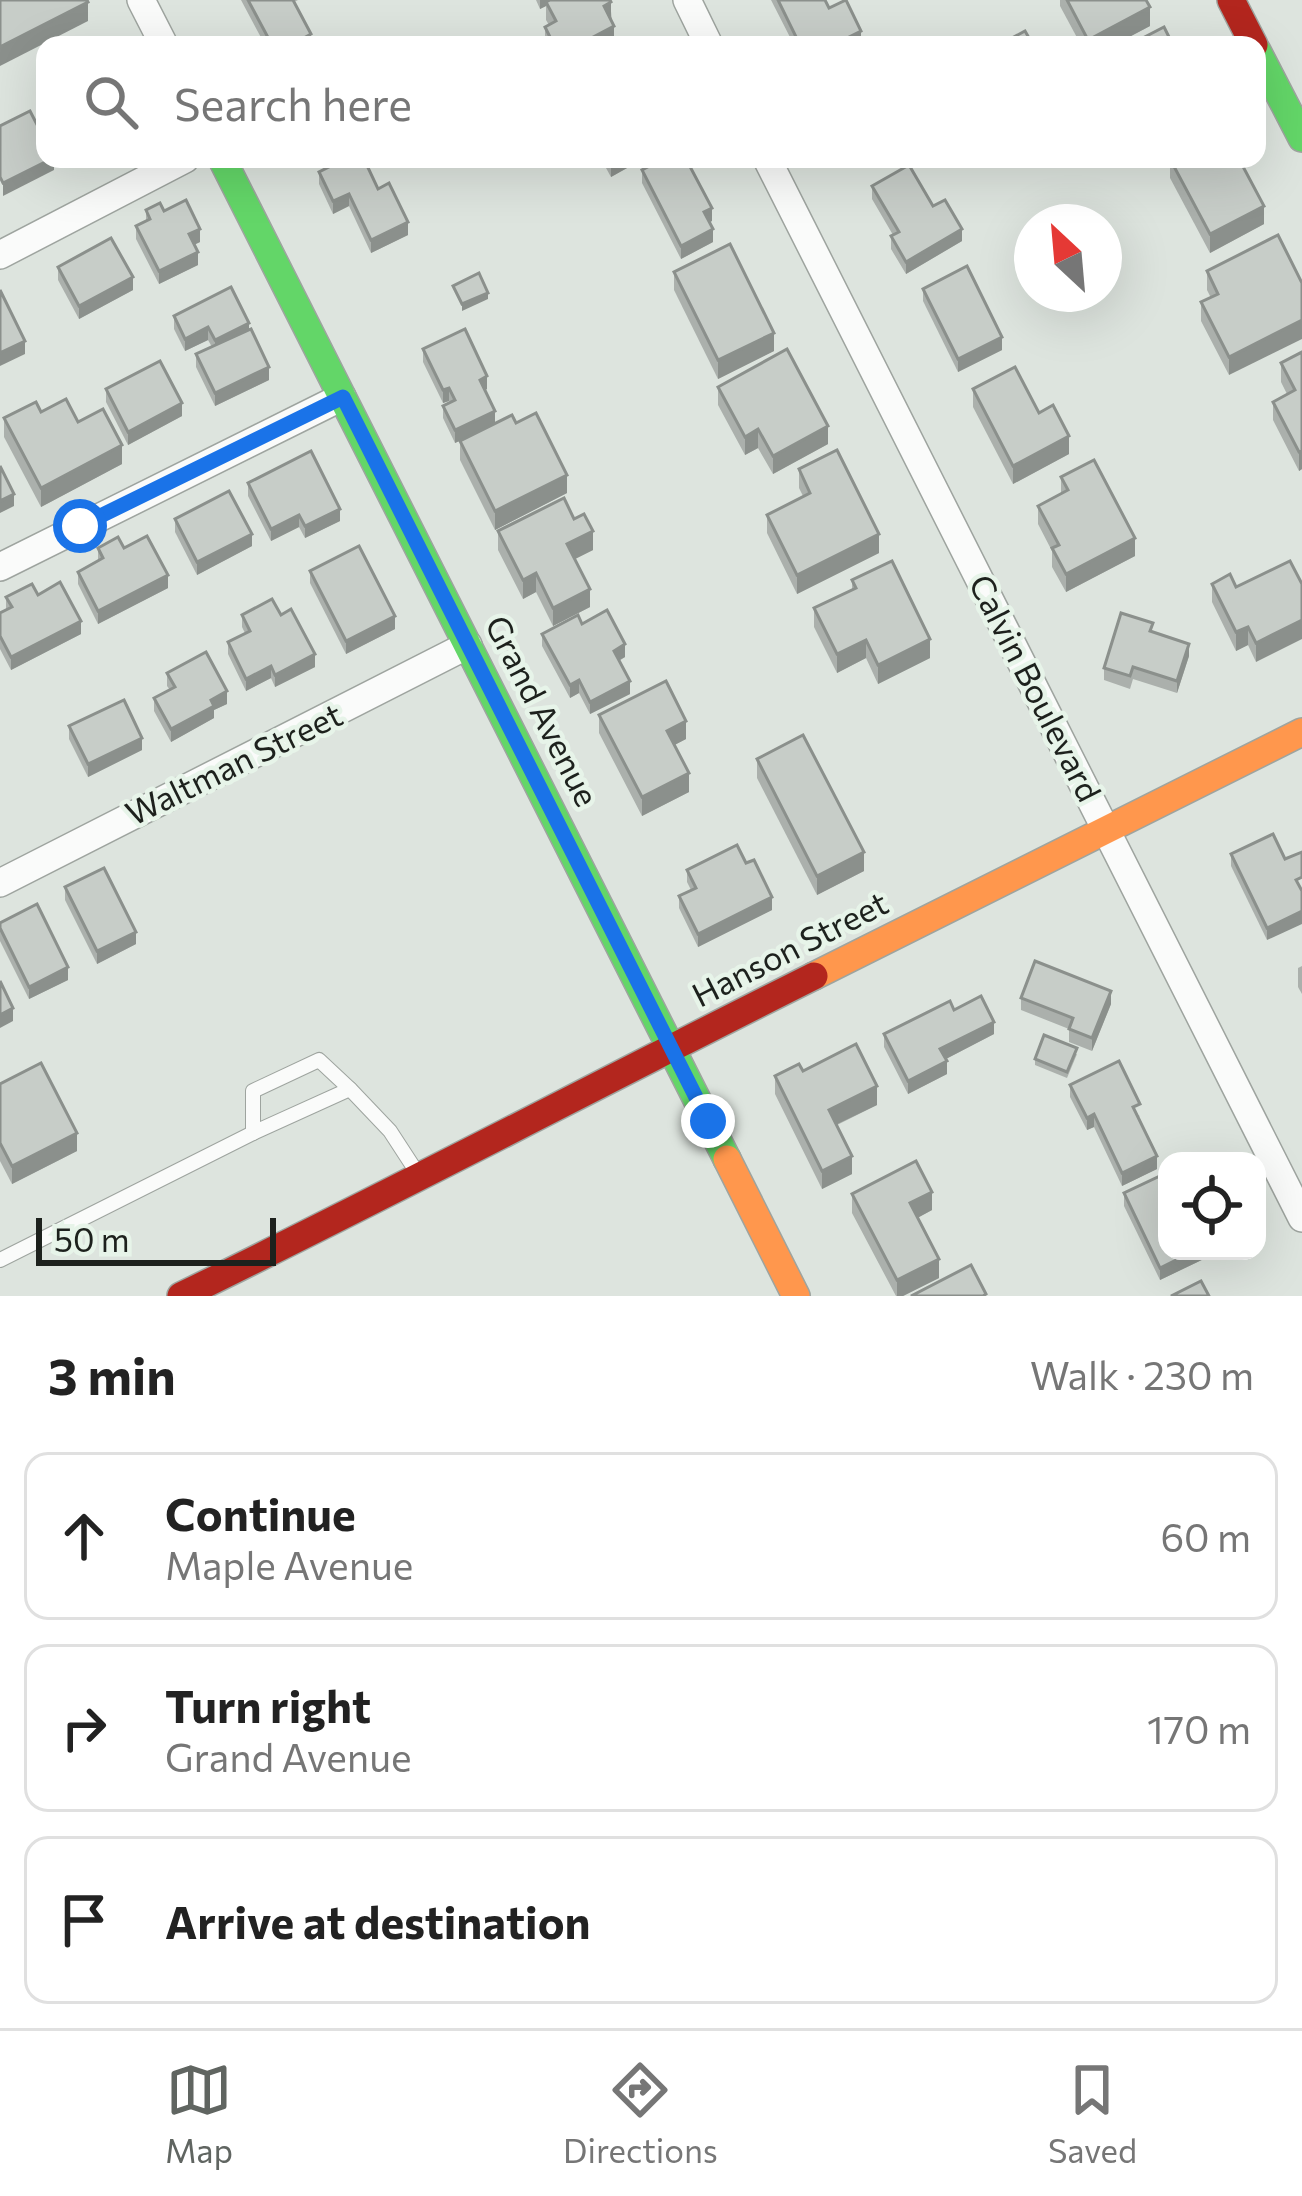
<!DOCTYPE html>
<meta charset="utf-8">
<style>
:root{--surface:#fff;--page:#f2f2f2;--text:#222;--muted:#767676;--line:#e0e0e0;--accent:#606561}
body{margin:0;font-family:Commissioner,sans-serif;background:var(--page);color:var(--text)}
.controls{position:absolute;right:36px;bottom:36px;display:grid;overflow:hidden;border-radius:24px;box-shadow:0 12px 48px #0002}
.controls button{width:108px;height:108px;display:grid;place-items:center;padding:0;border:0;border-bottom:3px solid var(--line);background:var(--surface);color:var(--text);font:60px sans-serif}
.compass{position:absolute;left:1014px;top:204px;width:108px;height:108px;border-radius:50%;background:var(--surface);box-shadow:0 12px 48px #0002;rotate:334deg}
.scale{position:absolute;left:36px;bottom:30px;width:240px;box-sizing:border-box;padding-left:12px;border:6px solid #1d211d;border-top:0;font-size:33px;line-height:42px;white-space:nowrap;color:#1d211d;-webkit-text-stroke:9px #e7f4e9;paint-order:stroke}
.stop{position:absolute;width:36px;height:36px;margin:-27px;border:9px solid #1a73e8;border-radius:50%;background:#fff}
.stop.end{background:#1a73e8;border-color:#fff;box-shadow:0 3px 12px #0008}
.list{margin:0;padding:0;list-style:none}
h2{display:flex;justify-content:space-between;align-items:center;height:156px;margin:0;padding:0 48px;font-size:51px}
h2 small{font-size:39px;font-weight:400;color:var(--muted)}
.list li{display:grid;grid-template-columns:78px 1fr auto;gap:36px;align-items:center;box-sizing:border-box;height:168px;margin:0 24px 24px;padding:0 24px;border:3px solid var(--line);border-radius:24px}
.list b{display:block;font-size:45px;white-space:nowrap}
.list p{margin:0;font-size:39px;white-space:nowrap;color:var(--muted)}
.list em{font-size:39px;font-style:normal;color:var(--muted)}
.icon{flex:none;width:66px;height:66px;fill:none;stroke:currentColor;stroke-width:2;stroke-linecap:round;stroke-linejoin:round}
.map{position:relative;flex:none;width:1302px;height:1296px;overflow:hidden}
.search{position:absolute;background:var(--surface);box-shadow:0 12px 48px #0002;left:36px;right:36px;top:36px;height:132px;display:flex;align-items:center;gap:30px;box-sizing:border-box;padding:0 42px;border-radius:24px;color:var(--muted);font-size:45px}
.sheet{height:732px;background:var(--surface)}
nav{display:flex;justify-content:space-around;align-items:center;box-sizing:border-box;height:168px;border-top:3px solid var(--line);background:var(--surface);font-size:33px;color:var(--muted)}
nav a{display:grid;justify-items:center;gap:6px}
nav .on{color:var(--accent)}
.map>svg:first-child{display:block}
.lines{fill:none;stroke-linecap:round;stroke-linejoin:round}
.lane-casing{stroke:#9ea49f;stroke-width:16}
.street-casing{stroke:#9ea49f;stroke-width:30}
.fast-casing{stroke:#9ea49f;stroke-width:30}
.slow-casing{stroke:#9ea49f;stroke-width:30}
.jam-casing{stroke:#9ea49f;stroke-width:30}
.lane{stroke:#fafbfa;stroke-width:14}
.street{stroke:#fafbfa;stroke-width:27}
.fast{stroke:#63d668;stroke-width:27}
.slow{stroke:#ff974d;stroke-width:27}
.jam{stroke:#b3261e;stroke-width:27}
.wall{fill:#abb0ac}
.shaded-wall{fill:#8b908c}
.building{fill:#c7cdc8;stroke:#8b908c;stroke-width:3}
.route{stroke:#1a73e8;stroke-width:15}
.labels{text-anchor:middle;stroke-width:9;stroke-linejoin:round;paint-order:stroke}
.street-label{font-size:33px;fill:#1d211d;stroke:#e7f4e9}
</style>
<div class="map">
<svg width="1302" height="1296" viewBox="0 0 1302 1296">
<rect width="100%" height="100%" fill="#dde4de"/>
<g class="lines">
<defs>
<g id="lane">
<path d="M253,1133V1091L319,1060L350,1089"/>
<path d="M0,1260L253,1133L350,1089L390,1131L418,1174"/>
</g>
<g id="street">
<path d="M141,0L164,45"/>
<path d="M687,0L709,45"/>
<path d="M767,159L1302,1218"/>
<path d="M0,255L185,159"/>
<path d="M0,567L342,397"/>
<path d="M0,883L468,645"/>
</g>
<g id="fast">
<path d="M1257,51L1302,138"/>
<path d="M222,159L727,1159"/>
</g>
<g id="slow">
<path d="M814,976L1302,732"/>
<path d="M727,1159L796,1296"/>
</g>
<g id="jam">
<path d="M1231,0L1254,45"/>
<path d="M181,1296C394,1192 602,1082 814,976"/>
</g>
</defs>
<use href="#lane" class="lane-casing"/>
<use href="#street" class="street-casing"/>
<use href="#fast" class="fast-casing"/>
<use href="#slow" class="slow-casing"/>
<use href="#jam" class="jam-casing"/>
<use href="#lane" class="lane"/>
<use href="#street" class="street"/>
<use href="#fast" class="fast"/>
<use href="#slow" class="slow"/>
<use href="#jam" class="jam"/>
</g>
<g class="wall">
<path d="M241,0H298L294,2L311,45H265Z"/>
<path d="M536,0H610L614,45H545V27L549,25L546,20V6L540,9Z"/>
<path d="M771,0H825L829,8L861,44L794,45Z"/>
<path d="M1060,0H1146L1150,26L1114,45H1081L1060,6Z"/>
<path d="M601,159H643L611,177Z"/>
<path d="M1170,159L1264,224L1210,253L1170,178Z"/>
<path d="M642,170L712,221L709,222L713,242L681,259L642,183Z"/>
<path d="M319,172L378,189L408,235L371,253L349,206L333,214L319,184Z"/>
<path d="M872,186L933,206L962,241L906,274L891,249V236L893,235L872,199Z"/>
<path d="M146,210L164,211L200,242L194,245L198,265L159,284L136,239V226L146,222Z"/>
<path d="M1278,235L1229,375L1201,321V302L1211,298L1207,290V271Z"/>
<path d="M58,267L133,290L79,319L58,280Z"/>
<path d="M674,272L774,351L718,379L674,290Z"/>
<path d="M923,289L1002,350L958,372L923,301Z"/>
<path d="M174,316L249,330L269,380L215,406L196,367V354L212,347L208,340L185,351L174,329Z"/>
<path d="M423,349L487,389L485,390L495,424L516,423L567,493L495,530L460,460V441L475,434L455,443L443,418V406L450,402L449,401L443,403L423,362Z"/>
<path d="M1302,352V469L1299,471L1273,420V402L1287,394L1281,382V363Z"/>
<path d="M718,387L828,444L773,474L758,448L745,455L718,405Z"/>
<path d="M106,389L182,416L128,445L106,402Z"/>
<path d="M973,389L1039,413L1069,454L1013,484L973,407Z"/>
<path d="M41,412L78,422L122,464L41,507L4,437V418Z"/>
<path d="M799,469L879,553L797,594L767,533V515L803,496L799,488Z"/>
<path d="M1061,477L1135,556L1066,592L1052,567V551L1038,524V506L1061,494Z"/>
<path d="M248,483L340,521L305,538L299,527L271,541L248,496Z"/>
<path d="M175,519L252,546L197,575L175,532Z"/>
<path d="M574,519L593,550L575,559L590,607L553,626L536,592L523,599L498,550V531Z"/>
<path d="M98,548H124L168,588L98,624L78,584V572L98,561Z"/>
<path d="M1290,561L1256,662L1248,645L1236,651L1212,602V584L1236,587Z"/>
<path d="M310,571L395,629L346,654L310,583Z"/>
<path d="M852,580L930,658L878,684L866,658L837,673L814,627V608L852,590Z"/>
<path d="M38,595L81,634L11,670L0,649V613L6,609V597Z"/>
<path d="M242,615H281L315,667L275,687L271,678L246,691L228,654V642L245,633L242,627Z"/>
<path d="M582,624L625,657L619,661L630,694L590,714L579,693L570,698L542,646V634Z"/>
<path d="M1153,632L1189,656L1177,693L1133,679L1130,689L1104,680V668Z"/>
<path d="M167,673L227,704L214,710V718L171,742L154,711V698L170,690L167,686Z"/>
<path d="M599,715L686,739L674,745L689,792L642,816L599,733Z"/>
<path d="M69,726L142,750L88,777L69,739Z"/>
<path d="M757,759L864,871L817,895L757,778Z"/>
<path d="M1273,834L1267,940L1231,866V854Z"/>
<path d="M687,870L772,910L698,947L679,908V896L691,890L687,882Z"/>
<path d="M65,887L136,944L97,964L65,900Z"/>
<path d="M0,923L68,980L29,999L0,941Z"/>
<path d="M1302,966V994L1298,987V968Z"/>
<path d="M1021,998L1111,1004L1092,1051L1069,1042V1029L1021,1010Z"/>
<path d="M954,1010L994,1034L946,1059L947,1074L908,1094L884,1047V1034Z"/>
<path d="M1077,1054L1067,1078L1035,1065V1059Z"/>
<path d="M803,1071L877,1105L837,1125L852,1174L822,1189L775,1094V1076Z"/>
<path d="M0,1084L77,1151L12,1184L0,1161Z"/>
<path d="M1070,1085L1140,1116L1138,1117L1157,1169L1122,1186L1094,1127L1087,1130L1070,1097Z"/>
<path d="M1124,1193L1167,1251H1210V1256L1160,1280L1124,1206Z"/>
<path d="M852,1194L932,1210L917,1218L939,1278L903,1296H896L852,1213Z"/>
</g>
<g class="shaded-wall">
<path d="M540,0H554L546,2V6L540,9Z"/>
<path d="M88,2V21L0,66V47Z"/>
<path d="M611,2V21L604,6Z"/>
<path d="M1150,7V26L1114,45H1088V40Z"/>
<path d="M614,26V45H578Z"/>
<path d="M861,31V44L859,45H833Z"/>
<path d="M311,34V45H291Z"/>
<path d="M51,159H54V170L3,196V183Z"/>
<path d="M611,159H643L611,177Z"/>
<path d="M349,194V206L333,214V201Z"/>
<path d="M1264,206V224L1210,253V234Z"/>
<path d="M712,208V221L704,225V212Z"/>
<path d="M408,222V235L371,253V240Z"/>
<path d="M200,229V242L189,247V234Z"/>
<path d="M713,229V242L681,259V246Z"/>
<path d="M962,229V241L906,274V262Z"/>
<path d="M198,252V265L159,284V271Z"/>
<path d="M133,277V290L79,319V306Z"/>
<path d="M488,293V299L462,311V304Z"/>
<path d="M1302,320V339L1229,375V357Z"/>
<path d="M249,323V336L215,353V340Z"/>
<path d="M208,327V340L185,351V339Z"/>
<path d="M774,333V351L718,379V360Z"/>
<path d="M1002,337V350L958,372V359Z"/>
<path d="M25,341V354L0,366V353Z"/>
<path d="M269,367V380L215,406V393Z"/>
<path d="M487,376V389L480,392V380Z"/>
<path d="M449,388V401L443,403V390Z"/>
<path d="M182,403V416L128,445V432Z"/>
<path d="M495,411V424L455,443V430Z"/>
<path d="M828,426V444L773,474V456Z"/>
<path d="M758,429V448L745,455V437Z"/>
<path d="M1069,436V454L1013,484V466Z"/>
<path d="M122,445V464L41,507V488Z"/>
<path d="M1302,451V469L1299,471V452Z"/>
<path d="M567,475V493L495,530V511Z"/>
<path d="M14,494V506L0,513V501Z"/>
<path d="M340,509V521L305,538V526Z"/>
<path d="M299,515V527L271,541V529Z"/>
<path d="M593,531V550L567,563V544Z"/>
<path d="M252,534V546L197,575V562Z"/>
<path d="M879,534V553L797,594V575Z"/>
<path d="M1135,538V556L1066,592V574Z"/>
<path d="M536,573V592L523,599V580Z"/>
<path d="M168,575V588L98,624V611Z"/>
<path d="M590,589V607L553,626V608Z"/>
<path d="M395,616V629L346,654V641Z"/>
<path d="M1302,620V639L1256,662V643Z"/>
<path d="M81,621V634L11,670V657Z"/>
<path d="M1248,627V645L1236,651V632Z"/>
<path d="M930,639V658L878,684V665Z"/>
<path d="M866,640V658L837,673V654Z"/>
<path d="M625,644V657L614,663V651Z"/>
<path d="M1189,644V656L1177,693V681Z"/>
<path d="M315,654V667L275,687V675Z"/>
<path d="M271,666V678L246,691V679Z"/>
<path d="M579,680V693L570,698V685Z"/>
<path d="M630,681V694L590,714V702Z"/>
<path d="M227,691V704L214,710V718L171,742V729L211,700Z"/>
<path d="M686,721V739L667,749V731Z"/>
<path d="M142,738V750L88,777V764Z"/>
<path d="M689,773V792L642,816V797Z"/>
<path d="M864,852V871L817,895V876Z"/>
<path d="M772,897V910L698,947V934Z"/>
<path d="M1302,911V924L1267,940V928Z"/>
<path d="M136,932V944L97,964V951Z"/>
<path d="M68,967V980L29,999V987Z"/>
<path d="M1111,991V1004L1092,1051V1038Z"/>
<path d="M13,1008V1021L0,1028V1015Z"/>
<path d="M994,1022V1034L940,1062V1049Z"/>
<path d="M947,1061V1074L908,1094V1081Z"/>
<path d="M877,1086V1105L829,1128V1110Z"/>
<path d="M1094,1114V1127L1087,1130V1118Z"/>
<path d="M77,1133V1151L12,1184V1166Z"/>
<path d="M852,1156V1174L822,1189V1171Z"/>
<path d="M1157,1156V1169L1122,1186V1173Z"/>
<path d="M932,1192V1210L910,1222V1203Z"/>
<path d="M1194,1251H1210V1256L1160,1280V1268Z"/>
<path d="M939,1259V1278L903,1296H897V1280Z"/>
</g>
<g class="building">
<path d="M0,0H87L88,2L0,47Z"/>
<path d="M248,0H293L311,34L291,45H272Z"/>
<path d="M550,0H610L611,2L604,6L614,26L578,45H554L545,27L556,21L546,2Z"/>
<path d="M778,0H825L829,8L846,0L861,31L833,45H800Z"/>
<path d="M1067,0H1146L1150,7L1088,40Z"/>
<path d="M1164,27L1173,45H1137L1135,42Z"/>
<path d="M1025,31L1033,45H999Z"/>
<path d="M30,111L45,140V159H51L3,183L0,177V126Z"/>
<path d="M345,159H364L378,189L389,183L408,222L371,240L349,194L333,201L319,172Z"/>
<path d="M663,159H686L712,208L704,212L713,229L681,246L642,170Z"/>
<path d="M1170,159H1239L1264,206L1210,234Z"/>
<path d="M909,165L933,206L945,200L962,229L906,262L891,236L899,232L872,186Z"/>
<path d="M186,200L200,229L189,234L198,252L159,271L136,226L150,219L146,210L160,203L164,211Z"/>
<path d="M1278,235L1302,283V320L1229,357L1201,302L1218,294L1207,271Z"/>
<path d="M111,238L133,277L79,306L58,267Z"/>
<path d="M730,244L774,333L718,360L674,272Z"/>
<path d="M967,266L1002,337L958,359L923,289Z"/>
<path d="M479,273L488,293L462,304L453,286Z"/>
<path d="M231,287L249,323L215,340L208,327L185,339L174,316Z"/>
<path d="M0,290L25,341L0,353Z"/>
<path d="M251,329L269,367L215,393L196,354Z"/>
<path d="M465,329L487,376L480,380L495,411L455,430L443,406L455,400L449,388L443,390L423,349Z"/>
<path d="M787,349L828,426L773,456L758,429L745,437L718,387Z"/>
<path d="M1302,352V451L1299,452L1273,402L1295,390L1281,363Z"/>
<path d="M160,361L182,403L128,432L106,389Z"/>
<path d="M1015,367L1039,413L1053,405L1069,436L1013,466L973,389Z"/>
<path d="M66,399L78,422L103,409L122,445L41,488L4,418L36,402L41,412Z"/>
<path d="M536,413L567,475L495,511L460,441L512,415L516,423Z"/>
<path d="M837,450L879,534L797,575L767,515L810,493L799,469Z"/>
<path d="M311,451L340,509L305,526L299,515L271,529L248,483Z"/>
<path d="M1094,460L1135,538L1066,574L1052,548L1059,545L1038,506L1068,490L1061,477Z"/>
<path d="M0,466L14,494L0,501Z"/>
<path d="M229,491L252,534L197,562L175,519Z"/>
<path d="M564,498L574,519L584,514L593,531L567,544L590,589L553,608L536,573L523,580L498,531Z"/>
<path d="M147,536L168,575L98,611L78,572L103,558L98,548L118,537L124,548Z"/>
<path d="M359,546L395,616L346,641L310,571Z"/>
<path d="M892,561L930,639L878,665L866,640L837,654L814,608L856,588L852,580Z"/>
<path d="M1290,561L1302,584V620L1256,643L1248,627L1236,632L1212,584L1230,574L1236,587Z"/>
<path d="M60,582L81,621L11,657L0,636V613L12,607L6,597L32,584L38,595Z"/>
<path d="M272,599L281,615L291,609L315,654L275,675L271,666L246,679L228,642L250,631L242,615Z"/>
<path d="M607,610L625,644L614,651L630,681L590,702L579,680L570,685L542,634L578,615L582,624Z"/>
<path d="M1121,613L1153,623L1150,631L1189,644L1177,681L1133,667L1130,676L1104,668Z"/>
<path d="M206,652L227,691L211,700L214,706L171,729L154,698L175,687L167,673Z"/>
<path d="M666,681L686,721L667,731L689,773L642,797L599,715Z"/>
<path d="M124,700L142,738L88,764L69,726Z"/>
<path d="M803,735L864,852L817,876L757,759Z"/>
<path d="M1273,834L1285,859L1302,852V877L1296,880L1302,891V911L1267,928L1231,854Z"/>
<path d="M737,845L746,863L754,860L772,897L698,934L679,896L696,888L687,870Z"/>
<path d="M104,868L136,932L97,951L65,887Z"/>
<path d="M37,904L68,967L29,987L0,928V923Z"/>
<path d="M1035,961L1111,991L1092,1038L1069,1029L1073,1018L1021,998Z"/>
<path d="M0,981L13,1008L0,1015Z"/>
<path d="M981,996L994,1022L940,1049L947,1061L908,1081L884,1034L950,1001L954,1010Z"/>
<path d="M1044,1035L1077,1048L1067,1072L1035,1059Z"/>
<path d="M856,1044L877,1086L829,1110L852,1156L822,1171L775,1076L799,1064L803,1071Z"/>
<path d="M1119,1061L1140,1104L1133,1107L1157,1156L1122,1173L1094,1114L1087,1118L1070,1085Z"/>
<path d="M41,1063L77,1133L12,1166L0,1143V1084Z"/>
<path d="M916,1161L932,1192L910,1203L939,1259L897,1280L852,1194Z"/>
<path d="M1160,1176L1167,1190V1251H1194L1160,1268L1124,1193Z"/>
<path d="M971,1265L986,1294L983,1296H911Z"/>
<path d="M1201,1281L1209,1296H1171Z"/>
</g>
<g class="lines">
<path class="route" d="M80,526L343,397L708,1121"/>
</g>
<g class="labels">
<g class="street-label">
<text transform="translate(1035 688) rotate(63)" y="12">Calvin Boulevard</text>
<text transform="translate(542 711) rotate(63)" y="12">Grand Avenue</text>
<text transform="translate(234 764) rotate(-26)" y="12">Waltman Street</text>
<text transform="translate(790 949) rotate(-27)" y="12">Hanson Street</text>
</g>
</g>
</svg>
<div class="controls">
<button><svg class="icon" aria-label="locate" viewBox="0 0 24 24"><circle cx="12" cy="12" r="6"/><path d="M12 2v4M12 18v4M2 12h4M18 12h4"/></svg></button>
</div>
<svg class="compass" viewBox="-18 -18 36 36"><path d="M0-13l5 13h-10z" fill="#e53935"/><path d="M0 13l5-13h-10z" fill="#767676"/></svg>
<div class="scale">50 m</div>
<div class="stop" style="left:80px;top:526px"></div>
<div class="stop end" style="left:708px;top:1121px"></div>
<div class="search"><svg class="icon" aria-label="search" viewBox="0 0 24 24"><circle cx="10" cy="10" r="6"/><path d="M15 15l6 6"/></svg>Search here</div>
</div>
<section class="sheet">
<h2>3 min<small>Walk · 230 m</small></h2>
<ul class="list">
<li><svg class="icon" aria-label="ahead" viewBox="0 0 24 24"><path d="M12 20V5M6 11l6-6 6 6"/></svg><div><b>Continue</b><p>Maple Avenue</p></div><em>60 m</em></li>
<li><svg class="icon" aria-label="right" viewBox="0 0 24 24"><path d="M7 20v-9h11M14 6l5 5-5 5"/></svg><div><b>Turn right</b><p>Grand Avenue</p></div><em>170 m</em></li>
<li><svg class="icon" aria-label="arrive" viewBox="0 0 24 24"><path d="M6 21V4h12l-3 4 3 4H6"/></svg><div><b>Arrive at destination</b></div></li>
</ul>
</section>
<nav>
<a class="on"><svg class="icon" aria-label="map" viewBox="0 0 24 24"><path d="M3 6l6-2 6 2 6-2v14l-6 2-6-2-6 2zM9 4v14M15 6v14"/></svg>Map</a>
<a><svg class="icon" aria-label="directions" viewBox="0 0 24 24"><path d="M12 3l9 9-9 9-9-9zM9 14v-3h6M13 9l2 2-2 2"/></svg>Directions</a>
<a><svg class="icon" aria-label="saved" viewBox="0 0 24 24"><path d="M7 4h10v16l-5-4-5 4z"/></svg>Saved</a>
</nav>
